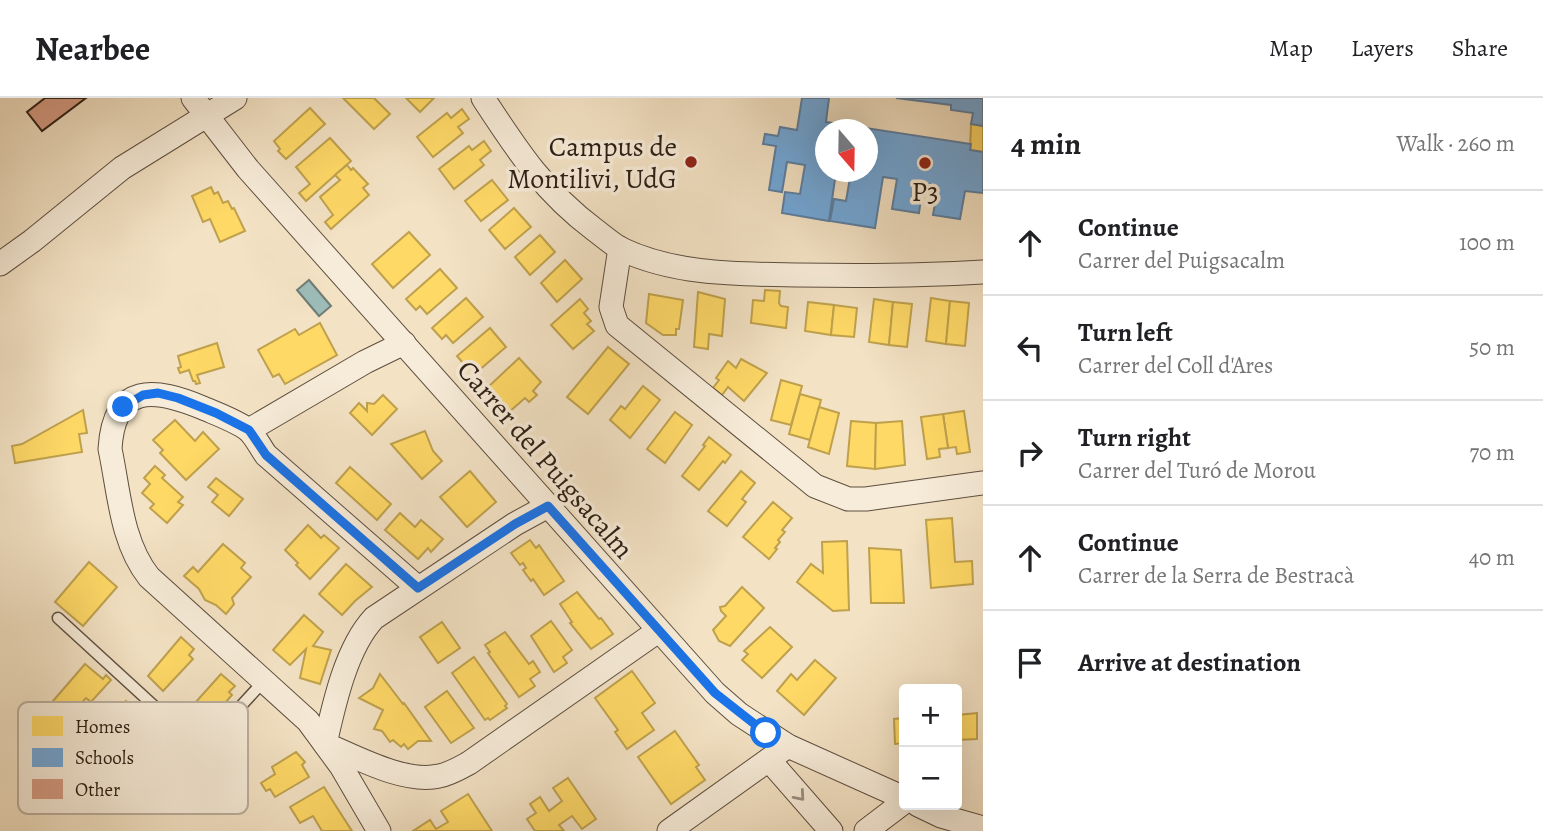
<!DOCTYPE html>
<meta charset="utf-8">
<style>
:root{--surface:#fff;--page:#f2f2f2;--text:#202124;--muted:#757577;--line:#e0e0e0}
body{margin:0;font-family:Alegreya,serif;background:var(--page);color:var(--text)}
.controls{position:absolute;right:21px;bottom:21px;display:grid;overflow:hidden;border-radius:7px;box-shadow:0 7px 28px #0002}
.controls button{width:63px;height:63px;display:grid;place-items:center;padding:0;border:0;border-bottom:2px solid var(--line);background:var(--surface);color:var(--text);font:35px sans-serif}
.compass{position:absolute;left:815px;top:21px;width:63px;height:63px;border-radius:50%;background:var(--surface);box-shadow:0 7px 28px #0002;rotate:160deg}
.stop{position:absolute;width:21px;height:21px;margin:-16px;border:5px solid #1a73e8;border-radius:50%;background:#fff}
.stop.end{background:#1a73e8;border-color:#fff;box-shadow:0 2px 7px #0008}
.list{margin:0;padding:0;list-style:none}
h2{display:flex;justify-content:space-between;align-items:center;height:91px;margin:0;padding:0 28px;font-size:30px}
h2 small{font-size:23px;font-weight:400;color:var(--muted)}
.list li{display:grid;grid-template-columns:46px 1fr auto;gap:21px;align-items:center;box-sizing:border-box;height:105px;padding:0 28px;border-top:2px solid var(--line)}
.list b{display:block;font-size:26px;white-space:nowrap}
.list p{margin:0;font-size:23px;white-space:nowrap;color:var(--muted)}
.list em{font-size:23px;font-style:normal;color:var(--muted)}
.icon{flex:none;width:38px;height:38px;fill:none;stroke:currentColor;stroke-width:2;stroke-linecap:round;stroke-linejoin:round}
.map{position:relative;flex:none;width:983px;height:733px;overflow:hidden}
header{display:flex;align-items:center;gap:42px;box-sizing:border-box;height:98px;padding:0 35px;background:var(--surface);border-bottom:2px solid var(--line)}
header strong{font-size:33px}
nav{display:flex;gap:38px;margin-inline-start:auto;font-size:24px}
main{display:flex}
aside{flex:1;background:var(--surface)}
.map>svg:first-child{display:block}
.water{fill:#9dbdba;stroke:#6f7d77;stroke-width:2}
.homes{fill:#ffd966;stroke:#bfa14d;stroke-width:2}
.schools{fill:#6fa8dc;stroke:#5b7ea0;stroke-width:2}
.building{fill:#d59b83;stroke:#2b1d13;stroke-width:2}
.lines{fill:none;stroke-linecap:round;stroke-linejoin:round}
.service-casing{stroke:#5d4e3f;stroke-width:13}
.minor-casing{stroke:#5d4e3f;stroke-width:25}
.service{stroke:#f7ecd9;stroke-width:10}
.minor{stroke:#f7ecd9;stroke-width:23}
.oneway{stroke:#9b8f80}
.route{stroke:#1a73e8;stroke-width:9}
.poi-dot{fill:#8f2418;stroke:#f7ecd9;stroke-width:2.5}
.labels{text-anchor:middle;stroke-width:7;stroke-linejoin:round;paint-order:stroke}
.poi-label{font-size:28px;fill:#2b1d13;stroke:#f7ecd9;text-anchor:end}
.street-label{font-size:28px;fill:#2b1d13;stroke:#f7ecd9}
.key{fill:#f7ecd9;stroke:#baae9e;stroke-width:2}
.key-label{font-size:19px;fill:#2b1d13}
</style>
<header>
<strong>Nearbee</strong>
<nav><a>Map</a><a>Layers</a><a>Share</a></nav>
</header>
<main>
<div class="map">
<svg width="983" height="733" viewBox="0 0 983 733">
<rect width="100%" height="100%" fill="#f3e2c4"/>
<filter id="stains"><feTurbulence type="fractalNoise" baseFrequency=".00286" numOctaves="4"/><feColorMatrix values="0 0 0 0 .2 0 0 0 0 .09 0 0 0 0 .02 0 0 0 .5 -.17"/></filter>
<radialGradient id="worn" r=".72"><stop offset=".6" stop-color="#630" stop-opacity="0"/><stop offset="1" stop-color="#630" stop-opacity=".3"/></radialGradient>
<path class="water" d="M309,182L331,208L319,218L297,192Z"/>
<g class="homes">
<path d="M343,0H374L390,16L374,31Z"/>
<path d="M406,0H434L420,14Z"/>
<path d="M310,10L325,26L286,61L278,53L280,51L274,43Z"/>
<path d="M462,11L469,21L458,29L463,35L433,59L417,39L447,15L451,20Z"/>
<path d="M971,26L983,28V54L970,52Z"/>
<path d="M330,40L351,63L306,103L299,95L310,86L296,69Z"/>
<path d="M484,43L491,53L480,62L484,67L454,91L439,71L469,48L472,52Z"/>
<path d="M347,67L351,72L353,70L368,86L363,90L369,97L331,131L325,124L333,117L320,99L340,82L335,77Z"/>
<path d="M492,82L508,102L481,123L465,103Z"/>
<path d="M211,89L214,96L218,94L223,105L228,103L232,111L234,110L245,133L220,144L210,121L203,124L192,98Z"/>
<path d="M514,110L531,129L505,151L489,132Z"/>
<path d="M409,134L430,157L393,190L372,166Z"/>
<path d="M540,137L555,154L530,177L515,159Z"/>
<path d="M565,162L582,181L557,204L541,185Z"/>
<path d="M440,171L457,190L427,216L420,208L416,212L406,201Z"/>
<path d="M765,192L780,193L779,205L781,208L788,209L786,230L751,225L753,202L764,203Z"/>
<path d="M698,194L725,201L722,238L709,236L708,251L694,249Z"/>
<path d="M649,196L683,202L679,231H676V237H663L646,225Z"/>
<path d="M466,200L483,219L453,245L446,237L442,241L432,230Z"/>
<path d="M931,200L950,203L946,246L926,243Z"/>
<path d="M580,201L588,211L584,215L591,223L587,226L594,233L573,251L551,227Z"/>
<path d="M874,201L893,204L889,247L869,244Z"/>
<path d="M950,203L969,205L965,248L946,246Z"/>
<path d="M808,204L834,207L831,237L805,233Z"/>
<path d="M893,204L912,206L907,249L889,247Z"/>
<path d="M834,207L857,210L854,239L831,237Z"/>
<path d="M320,225L337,257L285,286L279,276L273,279L258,252L295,231L299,237Z"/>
<path d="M490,230L506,249L477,274L471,267L467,270L457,258Z"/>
<path d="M217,245L224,269L197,277L200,285L196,286L195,283H193L189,272L180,275L178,270L181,269L178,258Z"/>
<path d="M608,249L629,266L588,316L567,299Z"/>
<path d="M519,260L541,284L533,293L537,297L529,304L525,300L508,315L486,291Z"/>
<path d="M741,261L767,275L744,303L728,289L722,297L713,290L719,282L716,280L728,263L736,270Z"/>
<path d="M781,282L802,288L791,327L771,322Z"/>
<path d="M643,288L660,302L630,340L610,322L621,308L625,311Z"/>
<path d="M800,296L821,302L810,342L789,336Z"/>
<path d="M383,297L397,311L372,337L350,315L359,305L367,313V305L374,306Z"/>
<path d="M819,309L839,315L829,356L808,349Z"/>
<path d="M83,312L87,335L79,336L82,354L15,365L12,348L22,346Z"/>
<path d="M964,313L970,354L957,356L956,349L948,350L943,316Z"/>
<path d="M675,314L692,327L665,365L647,351Z"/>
<path d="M943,316L948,350L939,351L940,359L927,361L921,319Z"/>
<path d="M175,322L195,343L203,334L219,351L186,382L160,355L163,352L153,342Z"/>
<path d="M851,323L876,325L875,371L847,368Z"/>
<path d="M902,323L905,367L875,371L876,325Z"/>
<path d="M425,333L433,353L442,363L422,381L391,346Z"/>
<path d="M709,339L731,357L725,365L723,363L699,392L682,378L705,348L703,347Z"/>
<path d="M155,368L165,377L162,380L183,399L178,404L183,407L167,425L150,410L154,406L142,395L150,386L144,380Z"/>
<path d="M350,369L391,406L377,422L336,385Z"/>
<path d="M470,373L496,404L467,429L440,399Z"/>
<path d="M741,373L755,385L742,401L746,404L727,428L708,413Z"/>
<path d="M216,380L243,401L229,418L212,404L218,397L208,389Z"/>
<path d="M773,404L792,420L782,432L785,434L778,442L780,444L775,450L777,451L769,461L743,439Z"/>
<path d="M400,415L415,429L421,422L443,441L431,454L428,450L418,461L385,432Z"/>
<path d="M952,420L955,464L972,463L973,486L931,490L926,422Z"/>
<path d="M308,427L321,440L324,437L339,450L310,481L296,467L298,465L285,452Z"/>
<path d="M530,442L536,450L539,447L564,483L544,497L533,481L531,483L523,472L526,470L523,465L520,467L511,455Z"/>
<path d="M847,443L849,512L833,513L797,484L811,466L823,475L822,444Z"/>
<path d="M223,446L245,465L241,470L251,479L232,500L234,506L226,516L216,507L205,502L199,491L184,478L193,469L198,474Z"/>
<path d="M869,450L901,452L904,505H871Z"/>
<path d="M89,464L117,489L83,528L55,504Z"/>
<path d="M346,466L372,489L355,503L342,517L319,496Z"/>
<path d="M742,489L764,510L730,548L719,543L713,532L726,518L721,513L720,509L725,508Z"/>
<path d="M577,494L599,521L601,520L613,536L591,551L570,525L572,524L560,506Z"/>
<path d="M304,517L323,534L313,548L331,552L320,586L300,580L306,551L290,567L273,552Z"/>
<path d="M551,523L572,552L563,559L567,565L554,574L531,538Z"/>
<path d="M442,524L460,550L438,565L420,539Z"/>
<path d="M770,529L792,549L762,580L742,562L748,556L744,553Z"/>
<path d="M505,534L529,566L533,563L540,574L530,581L535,588L519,599L488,555L490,554L485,547Z"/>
<path d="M181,539L194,551L189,557L193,561L163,593L148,578Z"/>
<path d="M474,559L507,606L505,608L507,610L490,622L488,620L485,622L452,575Z"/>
<path d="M815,562L836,580L804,617L777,593L791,576L797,582Z"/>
<path d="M85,566L103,581L106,577L111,582L91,604L86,600L73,614L68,610L65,614L53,603Z"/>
<path d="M632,573L655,605L642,615L654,632L627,651L615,634L618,632L595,600Z"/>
<path d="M221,576L235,588L229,594L232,597L203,630L186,615Z"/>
<path d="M380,576L403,606L404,605L431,643H418L408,651L404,646L401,649L393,642L390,644L382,633L374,631L383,612L359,600L373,590Z"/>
<path d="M447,593L474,630L451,645L425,609Z"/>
<path d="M126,603L142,618L145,614L151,619L130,641L126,636L114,649L110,645L107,649L94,637Z"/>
<path d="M977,615V641L957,642V617Z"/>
<path d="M904,620V645L895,646L894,621Z"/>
<path d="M675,633L699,667L696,669L705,682L671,706L638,659Z"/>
<path d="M296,654L305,664L302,667L309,679L275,699L270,691L266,693L261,685L275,676L272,669Z"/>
<path d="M568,680L596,721L582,731L572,718L559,727L564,733H535L527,721L536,715L530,706L540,699L549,713L562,703L553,690Z"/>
<path d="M324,689L334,705L352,733H322L313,718L300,725L290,709Z"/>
<path d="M468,696L492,733H413L430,722L436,731L448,724L441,713Z"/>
</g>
<g class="schools">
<path d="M802,0H829L826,24L971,46L970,52L983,54V95L965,93L960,121L933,117L938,88L923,85L919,115L892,111L897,81L883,79L875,130L830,123L834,101L846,103L851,74H849H867V32H825V74H836L829,123L782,115L785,94L800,96L805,67L787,64L782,94L769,92L776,48L763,46L765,36L778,38L780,29L797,32Z"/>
<path d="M896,0H983V28L971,26L973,15L951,12V7Z"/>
</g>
<path class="building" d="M45,0H86L42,33L27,14Z"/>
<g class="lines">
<defs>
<path id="service" d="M58,520L200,650L204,648L263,584"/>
<g id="minor">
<path d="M193,0L248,71L715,595L739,616L788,648L904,700"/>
<path d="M483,0C517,52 544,94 595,132C603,138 612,146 621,151C676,177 738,176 798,177C860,178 921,178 983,174"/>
<path d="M620,150L611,209L617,227L815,388L848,401H866L983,385"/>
<path d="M0,166L32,143L122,70L235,0"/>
<path d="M249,332L365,264L404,245"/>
<path d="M548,408L515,426L374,520C346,550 334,606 325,646C356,659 405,686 439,678C450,676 460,670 469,665L658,533"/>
<path d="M769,662L831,733"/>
<path d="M918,707L941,718L983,730"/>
<path d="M379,733L341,668L308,623L149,479C121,444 119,393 110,351C114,284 155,290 203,310C217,316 234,322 247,331C255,337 260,349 266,357L418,490"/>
<path d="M669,733L788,648"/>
<path d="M866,733L904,704"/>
</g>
</defs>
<use href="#service" class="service-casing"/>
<use href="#minor" class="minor-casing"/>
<use href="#service" class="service"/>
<use href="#minor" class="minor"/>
</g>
<defs><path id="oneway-chevron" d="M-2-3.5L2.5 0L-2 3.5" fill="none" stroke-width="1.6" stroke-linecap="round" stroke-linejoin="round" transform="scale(1.75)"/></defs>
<use class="oneway" href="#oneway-chevron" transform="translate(800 698) rotate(49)"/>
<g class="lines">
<path class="route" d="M123,309L143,297L158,295L178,300L216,315L249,332L266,357L418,490L515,426L548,408L715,595L766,635"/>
</g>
<g class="poi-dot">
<circle cx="691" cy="64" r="7"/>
<circle cx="925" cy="65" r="7"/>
</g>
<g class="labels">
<g class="poi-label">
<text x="677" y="58">Campus de<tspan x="677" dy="32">Montilivi, UdG</tspan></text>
<text x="925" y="103" text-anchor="middle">P3</text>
</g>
<g class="street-label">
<text transform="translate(546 361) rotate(49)" y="10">Carrer del Puigsacalm</text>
</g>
</g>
<rect x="18" y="604" width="230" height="112" rx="10" class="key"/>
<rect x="32" y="618" width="31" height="20" fill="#ffd966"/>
<rect x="32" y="650" width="31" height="19" fill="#6fa8dc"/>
<rect x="32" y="681" width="31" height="20" fill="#d59b83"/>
<g class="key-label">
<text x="75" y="635">Homes</text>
<text x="75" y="666">Schools</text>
<text x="75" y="698">Other</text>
</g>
<rect width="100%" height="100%" filter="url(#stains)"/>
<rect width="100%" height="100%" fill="url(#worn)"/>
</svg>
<div class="controls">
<button>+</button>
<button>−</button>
</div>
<svg class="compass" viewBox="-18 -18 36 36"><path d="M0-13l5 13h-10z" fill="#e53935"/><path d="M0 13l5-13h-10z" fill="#757577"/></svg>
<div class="stop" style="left:766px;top:635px"></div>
<div class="stop end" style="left:123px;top:309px"></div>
</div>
<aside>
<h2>4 min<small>Walk · 260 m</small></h2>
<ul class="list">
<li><svg class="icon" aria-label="ahead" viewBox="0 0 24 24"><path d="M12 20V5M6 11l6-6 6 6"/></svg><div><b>Continue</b><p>Carrer del Puigsacalm</p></div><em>100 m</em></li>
<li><svg class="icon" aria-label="left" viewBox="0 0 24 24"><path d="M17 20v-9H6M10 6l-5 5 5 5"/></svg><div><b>Turn left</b><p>Carrer del Coll d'Ares</p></div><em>50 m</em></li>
<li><svg class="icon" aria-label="right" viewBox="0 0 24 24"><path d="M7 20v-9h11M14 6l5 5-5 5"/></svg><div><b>Turn right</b><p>Carrer del Turó de Morou</p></div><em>70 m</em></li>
<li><svg class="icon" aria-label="ahead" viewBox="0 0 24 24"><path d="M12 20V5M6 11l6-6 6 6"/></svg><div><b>Continue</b><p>Carrer de la Serra de Bestracà</p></div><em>40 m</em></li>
<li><svg class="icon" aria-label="arrive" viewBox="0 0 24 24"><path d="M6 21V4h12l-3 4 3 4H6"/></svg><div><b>Arrive at destination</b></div></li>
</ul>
</aside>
</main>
